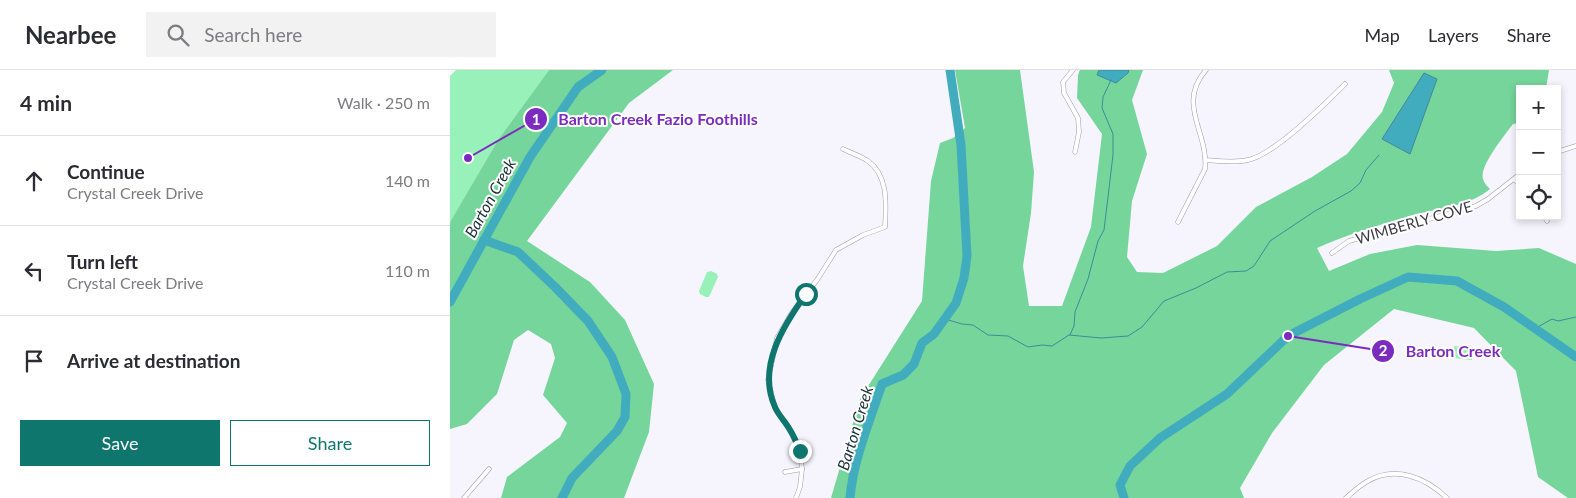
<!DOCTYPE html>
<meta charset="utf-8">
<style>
:root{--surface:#fff;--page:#f2f2f3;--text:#2b2b33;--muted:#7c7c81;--line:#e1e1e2;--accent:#0f766e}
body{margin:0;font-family:Lato,sans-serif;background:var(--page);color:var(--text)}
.controls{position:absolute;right:15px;top:15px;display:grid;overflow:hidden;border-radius:0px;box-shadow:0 2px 8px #0003}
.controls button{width:45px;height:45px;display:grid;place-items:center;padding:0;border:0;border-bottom:1px solid var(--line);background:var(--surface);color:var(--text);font:25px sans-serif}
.stop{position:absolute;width:15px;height:15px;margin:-11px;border:4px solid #0f766e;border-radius:50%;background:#fff}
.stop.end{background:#0f766e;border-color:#fff;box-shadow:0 1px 5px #0008}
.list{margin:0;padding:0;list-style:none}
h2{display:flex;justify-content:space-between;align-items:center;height:65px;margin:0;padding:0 20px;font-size:21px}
h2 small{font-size:16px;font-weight:400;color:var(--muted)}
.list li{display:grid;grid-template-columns:32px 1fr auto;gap:15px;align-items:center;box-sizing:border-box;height:90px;padding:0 20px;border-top:1px solid var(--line)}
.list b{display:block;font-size:19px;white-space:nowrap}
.list p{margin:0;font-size:16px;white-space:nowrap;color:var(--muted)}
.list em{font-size:16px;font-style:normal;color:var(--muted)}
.actions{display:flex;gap:10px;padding:15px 20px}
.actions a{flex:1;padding:11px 0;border:1px solid var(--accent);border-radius:0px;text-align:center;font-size:18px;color:var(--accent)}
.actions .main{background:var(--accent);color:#fff}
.icon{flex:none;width:28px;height:28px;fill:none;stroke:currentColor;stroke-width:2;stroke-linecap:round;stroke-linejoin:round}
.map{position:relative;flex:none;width:1126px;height:428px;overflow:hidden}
header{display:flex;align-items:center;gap:30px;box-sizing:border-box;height:70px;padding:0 25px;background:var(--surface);border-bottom:1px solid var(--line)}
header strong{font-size:24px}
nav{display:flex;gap:28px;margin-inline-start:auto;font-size:18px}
.search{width:350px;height:45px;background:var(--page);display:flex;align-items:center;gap:12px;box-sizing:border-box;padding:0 18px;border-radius:0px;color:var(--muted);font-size:19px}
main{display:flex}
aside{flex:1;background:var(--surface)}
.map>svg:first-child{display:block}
.green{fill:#97f1b8}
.forest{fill:#75d59b}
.water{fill:#42acbf;stroke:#408a9a}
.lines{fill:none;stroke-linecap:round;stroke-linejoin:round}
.stream{stroke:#408a9a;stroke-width:1}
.river{stroke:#42acbf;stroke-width:9}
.minor-casing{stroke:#9d9aaf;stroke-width:5}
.minor{stroke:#fff;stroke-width:4}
.route{stroke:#0f766e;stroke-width:6}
.labels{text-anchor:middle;stroke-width:4;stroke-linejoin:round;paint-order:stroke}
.street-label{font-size:15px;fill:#3c3b44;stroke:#fff}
.water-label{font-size:16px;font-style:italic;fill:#183034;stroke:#fff}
.leader{fill:none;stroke:#7b2cbf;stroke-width:2}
.callout-dot{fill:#7b2cbf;stroke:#fff;stroke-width:2}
.mark-label{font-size:15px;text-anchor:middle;font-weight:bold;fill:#fff}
.callout-label{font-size:16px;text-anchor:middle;font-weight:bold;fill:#7b2cbf;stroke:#fff;stroke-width:4;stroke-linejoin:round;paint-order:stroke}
</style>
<header>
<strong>Nearbee</strong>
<div class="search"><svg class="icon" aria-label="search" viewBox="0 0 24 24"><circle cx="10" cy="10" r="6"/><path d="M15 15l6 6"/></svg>Search here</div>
<nav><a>Map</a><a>Layers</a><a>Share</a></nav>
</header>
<main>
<aside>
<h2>4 min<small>Walk · 250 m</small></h2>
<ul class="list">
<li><svg class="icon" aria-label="ahead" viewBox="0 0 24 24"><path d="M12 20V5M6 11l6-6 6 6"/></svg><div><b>Continue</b><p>Crystal Creek Drive</p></div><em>140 m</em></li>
<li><svg class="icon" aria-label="left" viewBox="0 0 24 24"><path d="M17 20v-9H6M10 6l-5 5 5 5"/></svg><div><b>Turn left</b><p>Crystal Creek Drive</p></div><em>110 m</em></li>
<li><svg class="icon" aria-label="arrive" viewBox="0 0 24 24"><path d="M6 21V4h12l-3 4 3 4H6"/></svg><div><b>Arrive at destination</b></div></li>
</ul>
<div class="actions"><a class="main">Save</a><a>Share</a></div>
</aside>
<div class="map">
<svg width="1126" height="428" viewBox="0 0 1126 428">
<rect width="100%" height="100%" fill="#f6f5fe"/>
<g class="green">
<path d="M6,0H99L48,70L0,152V6Z"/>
<path d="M261,201L267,204L268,207L259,227H256L250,224L249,221L257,202Z"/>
<path d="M1004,276L1023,278L1022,290L1003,288Z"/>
</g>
<g class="forest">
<path d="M99,0H223L179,33L77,171L140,212L175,250L204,314L199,362L174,428H51L57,407L110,367L117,353L93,325L105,288L101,274L78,260L64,270L47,324L17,354L0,359V152L48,70Z"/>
<path d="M505,0H570L584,102L581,143L573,196L579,236H612L641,157L652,64L627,28L628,5L630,0H693L682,30L697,84L682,131L677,187L687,202L713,203L767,176L806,137L862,107L897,84L932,42L944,13L939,0H1099L1096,19H1070V53L1063,54C1055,65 1029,96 1033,109C1034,113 1037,116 1040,119C1017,138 987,138 959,146C929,155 896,165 867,178L879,201L920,184L967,175L1046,181L1089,178L1126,194V428H1118L1088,407L1066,301L1024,258L944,239L874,295L822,363L790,418L794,428H381L410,329L472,231L481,111L490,73L503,68L515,58Z"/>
</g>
<g class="water">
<path d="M649,0H679L678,3L666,13L647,5Z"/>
<path d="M974,3L987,9L960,84L932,69Z"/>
</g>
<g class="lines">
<g class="stream">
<path d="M495,249L512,254L523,255L538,265L558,266L578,277L592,275L602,276L619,265L651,268L678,266L692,257L714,231L746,218L777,202L796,201L804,196L820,171L865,141L901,121L910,113L916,100L929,85"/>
<path d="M1086,258L1102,249L1108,251L1126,247"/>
<path d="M620,265L624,256L625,242L638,209L648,171L654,160L663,85V64L652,38L653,27L661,10"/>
</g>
<g class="river">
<path d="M34,170L68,182L105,217L138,251L162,287L176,324L175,347L167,361L122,408L112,428"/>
<path d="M0,232L80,87L128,17L152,0"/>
<path d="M400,428C403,391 420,350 432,314L453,305L464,294L472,273L484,264L506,233L514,208L517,186L511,75L500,0"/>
<path d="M674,428L670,415L680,396L710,368L777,324L838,266L910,229L958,207L1007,211L1054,237L1126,287"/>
</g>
<defs>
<g id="minor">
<path d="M623,0L613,12L614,23L628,48L629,62L625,82"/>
<path d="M1107,82L1126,76"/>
<path d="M756,90C769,91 785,93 798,90C824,85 875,34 895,14"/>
<path d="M1064,109L1070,115"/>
<path d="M1094,146L1097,151"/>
<path d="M728,152L755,99C759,63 726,34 756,0"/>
<path d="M882,183L899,171L1026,136L1038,129L1070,104"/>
<path d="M335,402L352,399"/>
<path d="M14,428L39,399"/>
<path d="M346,428L350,417L352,399L350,381L341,362L325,338L318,310L327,268L341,244L367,210L386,180L413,165L435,157C436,135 439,106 418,91C411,86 401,83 393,79"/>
<path d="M896,428C903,422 910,415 918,411C946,395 976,408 997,428"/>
</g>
</defs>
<use href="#minor" class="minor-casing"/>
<use href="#minor" class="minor"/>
</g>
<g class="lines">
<path class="route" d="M350,381C347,374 344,366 340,360C336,352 328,345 325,337C307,297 333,256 356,224"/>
</g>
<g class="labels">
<g class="street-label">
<text transform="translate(964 153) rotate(-16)" y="5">WIMBERLY COVE</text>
</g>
<g class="water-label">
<text transform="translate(40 128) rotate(-61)" y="6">Barton Creek</text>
<text transform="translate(405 358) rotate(-73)" y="6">Barton Creek</text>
</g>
</g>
<path class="leader" d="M18 88L86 49M838 266L933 281"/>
<g class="callout-dot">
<circle cx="18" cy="88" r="5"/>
<circle cx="838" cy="266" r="5"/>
<circle cx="86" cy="49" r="12"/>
<circle cx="933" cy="281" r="12"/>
</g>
<g class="mark-label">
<text x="86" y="55">1</text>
<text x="933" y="286">2</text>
</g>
<g class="callout-label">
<text x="208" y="55">Barton Creek Fazio Foothills</text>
<text x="1003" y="287">Barton Creek</text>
</g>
</svg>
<div class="controls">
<button>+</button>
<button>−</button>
<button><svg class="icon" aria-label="locate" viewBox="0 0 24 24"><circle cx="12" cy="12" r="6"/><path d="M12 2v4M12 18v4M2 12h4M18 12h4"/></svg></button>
</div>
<div class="stop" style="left:356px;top:224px"></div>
<div class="stop end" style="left:350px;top:381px"></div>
</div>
</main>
